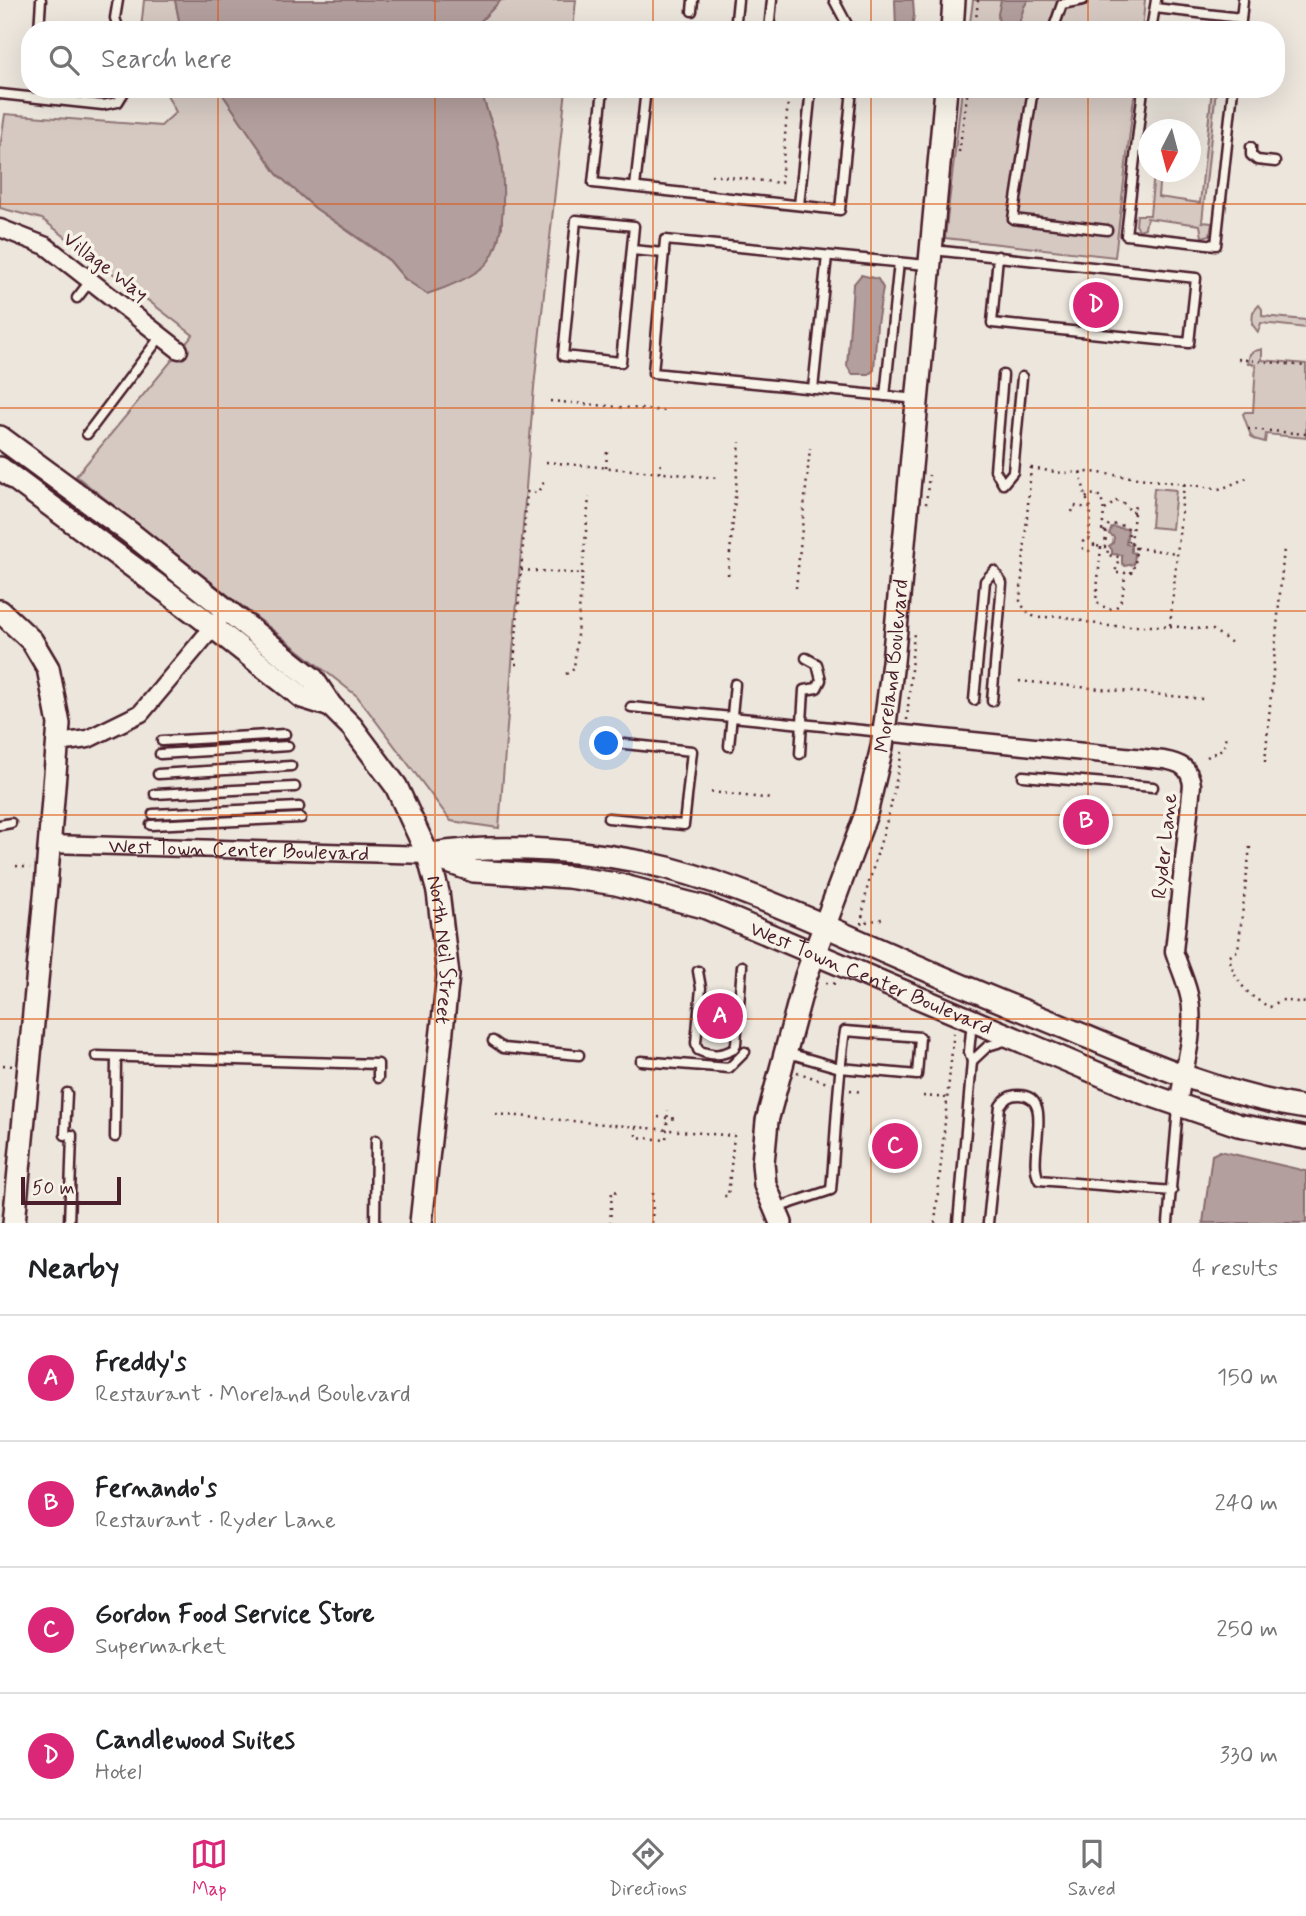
<!DOCTYPE html>
<meta charset="utf-8">
<style>
:root{--surface:#fff;--page:#f6f6f6;--text:#202124;--muted:#757577;--line:#e0e0e0;--accent:#db2777}
body{margin:0;font-family:Mynerve,sans-serif;background:var(--page);color:var(--text)}
.compass{position:absolute;left:1138px;top:119px;width:63px;height:63px;border-radius:50%;background:var(--surface);box-shadow:0 7px 28px #0002;rotate:186deg}
.scale{position:absolute;left:21px;bottom:18px;width:100px;box-sizing:border-box;padding-left:7px;border:4px solid #4a1f2b;border-top:0;font-size:19px;line-height:24px;white-space:nowrap;color:#4a1f2b;-webkit-text-stroke:5px #f7f3e8;paint-order:stroke}
.you{position:absolute;left:607px;top:744px;width:24px;height:24px;margin:-18px;border:5px solid #fff;border-radius:50%;background:#1a73e8;box-shadow:0 0 0 10px #1a73e833}
.badge{display:grid;place-items:center;width:46px;height:46px;border-radius:50%;background:var(--accent);color:#fff;font-size:23px;font-weight:700}
.pin{position:absolute;translate:-50% -50%;border:4px solid #fff;box-shadow:0 2px 7px #0006}
.list{margin:0;padding:0;list-style:none}
h2{display:flex;justify-content:space-between;align-items:center;height:91px;margin:0;padding:0 28px;font-size:30px}
h2 small{font-size:23px;font-weight:400;color:var(--muted)}
.list li{display:grid;grid-template-columns:46px 1fr auto;gap:21px;align-items:center;box-sizing:border-box;height:126px;padding:0 28px;border-top:2px solid var(--line)}
.list b{display:block;font-size:26px;white-space:nowrap}
.list p{margin:0;font-size:23px;white-space:nowrap;color:var(--muted)}
.list em{font-size:23px;font-style:normal;color:var(--muted)}
.icon{flex:none;width:38px;height:38px;fill:none;stroke:currentColor;stroke-width:2;stroke-linecap:round;stroke-linejoin:round}
.map{position:relative;flex:none;width:1306px;height:1223px;overflow:hidden}
.search{position:absolute;background:var(--surface);box-shadow:0 7px 28px #0002;left:21px;right:21px;top:21px;height:77px;display:flex;align-items:center;gap:18px;box-sizing:border-box;padding:0 24px;border-radius:28px;color:var(--muted);font-size:26px}
.sheet{height:595px;background:var(--surface)}
nav{display:flex;justify-content:space-around;align-items:center;box-sizing:border-box;height:98px;border-top:2px solid var(--line);background:var(--surface);font-size:19px;color:var(--muted)}
nav a{display:grid;justify-items:center;gap:4px}
nav .on{color:var(--accent)}
.map>svg:first-child{display:block}
.green{fill:#d5c9c2;stroke:#907476;stroke-width:2}
.water{fill:#b39f9d;stroke:#896c6f;stroke-width:2}
.lines{fill:none;stroke-linecap:round;stroke-linejoin:round}
.lane-casing{stroke:#4a1f2b;stroke-width:13}
.street-casing{stroke:#4a1f2b;stroke-width:21}
.secondary-casing{stroke:#4a1f2b;stroke-width:26}
.path{stroke:#4a1f2b;stroke-width:2.5;stroke-dasharray:2 5;stroke-linecap:butt}
.lane{stroke:#f7f3e8;stroke-width:8}
.street{stroke:#f7f3e8;stroke-width:16}
.secondary{stroke:#f7f3e8;stroke-width:21}
.grid{fill:none;stroke:#e0560e;stroke-width:2;stroke-opacity:0.55}
.labels{text-anchor:middle;stroke-width:7;stroke-linejoin:round;paint-order:stroke}
.street-label{font-size:21px;fill:#4a1f2b;stroke:#f7f3e8}
</style>
<div class="map">
<svg width="1306" height="1223" viewBox="0 0 1306 1223">
<rect width="100%" height="100%" fill="#ece6dd"/>
<filter id="ink" filterUnits="userSpaceOnUse"><feTurbulence type="fractalNoise" baseFrequency=".0143" numOctaves="2"/><feDisplacementMap in="SourceGraphic" scale="14" xChannelSelector="R" yChannelSelector="G"/><feConvolveMatrix kernelMatrix="1 2 1 2 8 2 1 2 1" color-interpolation-filters="sRGB"/></filter>
<g filter="url(#ink)">
<g class="green">
<path d="M144,0H175L181,30H141Z"/>
<path d="M501,0H576L573,30H472Z"/>
<path d="M973,0H1145L1142,30H969Z"/>
<path d="M164,89H219L277,174L315,208L390,261L405,279L502,228V190L498,143L480,89H566L534,387L499,828L451,821L357,696L76,476L193,335L42,219L0,208V148L5,114L161,126L176,112Z"/>
<path d="M962,89H1135L1115,257L945,238Z"/>
<path d="M1212,89H1216L1202,222L1212,223L1210,235L1202,237L1200,225L1147,218L1145,228L1139,230L1136,225L1137,215H1150L1154,172H1160L1158,197L1200,203Z"/>
<path d="M1259,305L1262,309V316L1306,320V328L1261,323L1258,332L1252,324L1253,312Z"/>
<path d="M1262,349V360L1306,364V438L1266,434L1265,442L1254,439L1251,436L1243,414L1245,412H1253L1256,365L1248,363L1250,354L1255,351Z"/>
<path d="M1154,488L1176,490L1172,529L1151,527Z"/>
</g>
<g class="water">
<path d="M175,0H501L472,30H181Z"/>
<path d="M895,0H913L914,15L912,30H896Z"/>
<path d="M1001,0H1028L1024,7L1017,30H999L998,14Z"/>
<path d="M219,89H480C485,106 492,123 497,141C505,170 508,236 488,262C477,276 443,289 427,294L405,279L390,261L371,246L315,208L277,174Z"/>
<path d="M861,275L878,279L883,288L877,324L874,370L869,374H852L847,366L853,285Z"/>
<path d="M1112,527L1128,529L1126,544L1131,545V552L1135,553L1134,564L1125,566L1122,563V555L1112,554V550L1109,546L1113,543L1114,537L1109,534Z"/>
<path d="M1220,1151L1306,1171V1223H1203L1212,1155Z"/>
</g>
<g class="lines">
<defs>
<g id="lane">
<path d="M118,0L115,18L119,30"/>
<path d="M834,0L850,30"/>
<path d="M1155,8L1241,18"/>
<path d="M692,11L693,0"/>
<path d="M39,30L41,0"/>
<path d="M735,30L738,0"/>
<path d="M769,30L772,0"/>
<path d="M1053,30L1062,4L1083,0"/>
<path d="M1151,30L1156,0"/>
<path d="M1240,30L1243,0"/>
<path d="M603,89L593,183L840,210L852,89"/>
<path d="M1033,89L1013,219L1107,230"/>
<path d="M1143,89L1126,235L1216,245L1233,89"/>
<path d="M0,94L103,105L118,102L126,89"/>
<path d="M1251,147V155L1257,160L1275,162"/>
<path d="M635,187L646,89"/>
<path d="M799,205L811,89"/>
<path d="M576,220L634,226L621,362L563,356Z"/>
<path d="M632,250L664,253"/>
<path d="M933,250L1196,278L1189,343L992,323L998,256"/>
<path d="M77,298L91,280"/>
<path d="M1003,375L995,470L1003,484L1013,472L1022,377"/>
<path d="M813,389L827,256"/>
<path d="M885,396L899,262"/>
<path d="M917,399L653,373L665,240L927,265"/>
<path d="M87,434L161,336"/>
<path d="M974,700L985,581L994,571L1002,583L992,701"/>
<path d="M631,707L882,732"/>
<path d="M162,741L285,734"/>
<path d="M605,742L692,751L684,825L608,818"/>
<path d="M729,746L735,684"/>
<path d="M160,754L288,746"/>
<path d="M800,754L804,690L817,688L821,680L817,664L806,658"/>
<path d="M158,774L291,766"/>
<path d="M1023,776L1153,787"/>
<path d="M155,794L295,787"/>
<path d="M153,814L299,807"/>
<path d="M0,825L11,823"/>
<path d="M151,825L301,818"/>
<path d="M698,971L701,988L696,1043L698,1050C711,1056 721,1056 734,1049L736,1044L742,966"/>
<path d="M493,1041L503,1048L579,1055"/>
<path d="M96,1056L378,1064V1078"/>
<path d="M641,1061L729,1068L745,1052"/>
<path d="M972,1061L988,1046L1008,1040"/>
<path d="M65,1135L67,1093"/>
<path d="M115,1137L116,1058"/>
<path d="M776,1208L831,1190C836,1137 837,1083 845,1031L920,1037L917,1075L840,1068L788,1053"/>
<path d="M69,1223L72,1135"/>
<path d="M375,1223L376,1140"/>
<path d="M958,1223L972,1061L969,1052L972,1021"/>
<path d="M988,1223L1000,1106C1005,1099 1009,1095 1018,1095C1057,1095 1026,1156 1039,1180L1172,1191"/>
<path d="M1168,1223L1178,1108"/>
</g>
<g id="street">
<path d="M0,228L46,246L179,350"/>
<path d="M884,732L1164,760C1180,763 1190,767 1192,785L1174,951C1180,970 1190,989 1191,1008C1194,1042 1182,1073 1178,1106"/>
<path d="M58,743L88,739L141,713L219,620"/>
<path id="s1" d="M50,844L428,855"/>
</g>
<g id="secondary">
<path d="M952,30L954,0"/>
<path id="s2" d="M0,437L129,532L313,679L331,706L352,727L396,786L428,855L438,892L448,975L421,1223"/>
<path d="M0,468L199,616L302,697L331,706"/>
<path d="M0,611L32,641L48,668L59,724L46,886L14,1223"/>
<path d="M431,854C503,843 597,850 668,868C756,891 840,934 924,969C975,992 1028,1012 1080,1034C1154,1065 1226,1096 1306,1108"/>
<path id="s3" d="M428,855L474,871L568,877L616,884L704,907L1144,1093L1238,1125L1306,1138"/>
<path id="s4" d="M781,1223L765,1185L763,1163L767,1121L806,976L866,814L882,747L893,662L946,89"/>
</g>
</defs>
<use href="#lane" class="lane-casing"/>
<use href="#street" class="street-casing"/>
<use href="#secondary" class="secondary-casing"/>
<g class="path">
<path d="M975,30L978,0"/>
<path d="M773,89L789,91"/>
<path d="M750,93V89"/>
<path d="M959,152L968,89"/>
<path d="M711,175L781,183L789,89"/>
<path d="M1238,359L1306,366"/>
<path d="M550,401L665,411"/>
<path d="M1248,429L1306,434"/>
<path d="M546,462L718,478"/>
<path d="M606,468L607,452"/>
<path d="M1031,468L1062,473L1091,472L1184,484L1170,626H1106L1059,616L1039,618L1033,616L1025,610L1020,601Z"/>
<path d="M1080,472L1086,498L1091,508"/>
<path d="M660,473L661,461"/>
<path d="M1184,484L1221,489L1249,477"/>
<path d="M1086,498L1089,495L1097,494C1107,504 1103,519 1102,532H1106L1105,547L1094,546"/>
<path d="M926,504L929,475"/>
<path d="M1105,510L1116,501C1123,502 1127,505 1130,512H1134"/>
<path d="M1072,512L1074,506L1091,508L1089,539"/>
<path d="M1104,532L1109,524L1126,526L1129,529L1128,543H1132V548H1136L1135,567H1132L1131,573H1125"/>
<circle cx="1088" cy="545" r="6"/>
<path d="M1131,543L1135,503"/>
<path d="M1101,547L1096,601C1122,624 1124,591 1125,573H1115L1119,557L1107,555L1108,550L1105,547"/>
<path d="M1136,548L1177,553"/>
<path d="M521,570L583,574"/>
<path d="M728,575L740,442"/>
<path d="M796,588L810,448"/>
<path d="M1170,626L1213,630L1232,643"/>
<path d="M517,664H514L527,492L537,493L545,481"/>
<path d="M566,674L574,669L589,497"/>
<path d="M1019,681L1203,699"/>
<path d="M907,720L914,632"/>
<path d="M1207,757L1224,748L1226,733"/>
<path d="M1265,762L1284,548"/>
<path d="M711,792L772,799"/>
<path d="M1250,847L1238,950L1229,957C1235,981 1248,997 1270,1007L1281,1000L1306,1003"/>
<path d="M16,866L30,868"/>
<path d="M866,922L886,918"/>
<path d="M861,924L867,889L890,810L903,747"/>
<path d="M826,983L840,984"/>
<path d="M3,1065L14,1066"/>
<path d="M797,1072L830,1084"/>
<path d="M850,1090L862,1092"/>
<path d="M923,1096L948,1098"/>
<path d="M496,1114L734,1136L728,1196H724"/>
<path d="M658,1117L678,1119"/>
<path d="M636,1127V1137L666,1140L668,1110"/>
<path d="M610,1223L612,1191L619,1192"/>
<path d="M652,1223L653,1193"/>
<path d="M935,1223L954,1030"/>
</g>
<use href="#lane" class="lane"/>
<use href="#street" class="street"/>
<use href="#secondary" class="secondary"/>
</g>
</g>
<path class="grid" d="M218,0V30M435,0V30M653,0V30M871,0V30M1088,0V30M218,89V1223M435,89V1223M653,89V1223M871,89V1223M1088,89V1223M0,204H1306M0,408H1306M0,611H1306M0,815H1306M0,1019H1306"/>
<g class="labels">
<g class="street-label">
<text transform="translate(106 266) rotate(37)" y="7">Village Way</text>
<text dy="7" stroke="none"><textPath href="#s4" startOffset="579">Moreland Boulevard</textPath></text>
<text transform="translate(1164 846) rotate(-84)" y="7">Ryder Lane</text>
<text dy="7" stroke="none"><textPath href="#s1" startOffset="189">West Town Center Boulevard</textPath></text>
<text dy="7" stroke="none"><textPath href="#s2" startOffset="704">North Neil Street</textPath></text>
<text dy="7" stroke="none"><textPath href="#s3" startOffset="464">West Town Center Boulevard</textPath></text>
</g>
</g>
</svg>
<svg class="compass" viewBox="-18 -18 36 36"><path d="M0-13l5 13h-10z" fill="#e53935"/><path d="M0 13l5-13h-10z" fill="#757577"/></svg>
<div class="scale">50 m</div>
<div class="you"></div>
<div class="pin badge" style="left:720px;top:1016px">A</div>
<div class="pin badge" style="left:1086px;top:822px">B</div>
<div class="pin badge" style="left:895px;top:1146px">C</div>
<div class="pin badge" style="left:1096px;top:305px">D</div>
<div class="search"><svg class="icon" aria-label="search" viewBox="0 0 24 24"><circle cx="10" cy="10" r="6"/><path d="M15 15l6 6"/></svg>Search here</div>
</div>
<section class="sheet">
<h2>Nearby<small>4 results</small></h2>
<ul class="list">
<li><span class="badge">A</span><div><b>Freddy's</b><p>Restaurant · Moreland Boulevard</p></div><em>150 m</em></li>
<li><span class="badge">B</span><div><b>Fernando's</b><p>Restaurant · Ryder Lane</p></div><em>240 m</em></li>
<li><span class="badge">C</span><div><b>Gordon Food Service Store</b><p>Supermarket</p></div><em>250 m</em></li>
<li><span class="badge">D</span><div><b>Candlewood Suites</b><p>Hotel</p></div><em>330 m</em></li>
</ul>
</section>
<nav>
<a class="on"><svg class="icon" aria-label="map" viewBox="0 0 24 24"><path d="M3 6l6-2 6 2 6-2v14l-6 2-6-2-6 2zM9 4v14M15 6v14"/></svg>Map</a>
<a><svg class="icon" aria-label="directions" viewBox="0 0 24 24"><path d="M12 3l9 9-9 9-9-9zM9 14v-3h6M13 9l2 2-2 2"/></svg>Directions</a>
<a><svg class="icon" aria-label="saved" viewBox="0 0 24 24"><path d="M7 4h10v16l-5-4-5 4z"/></svg>Saved</a>
</nav>
